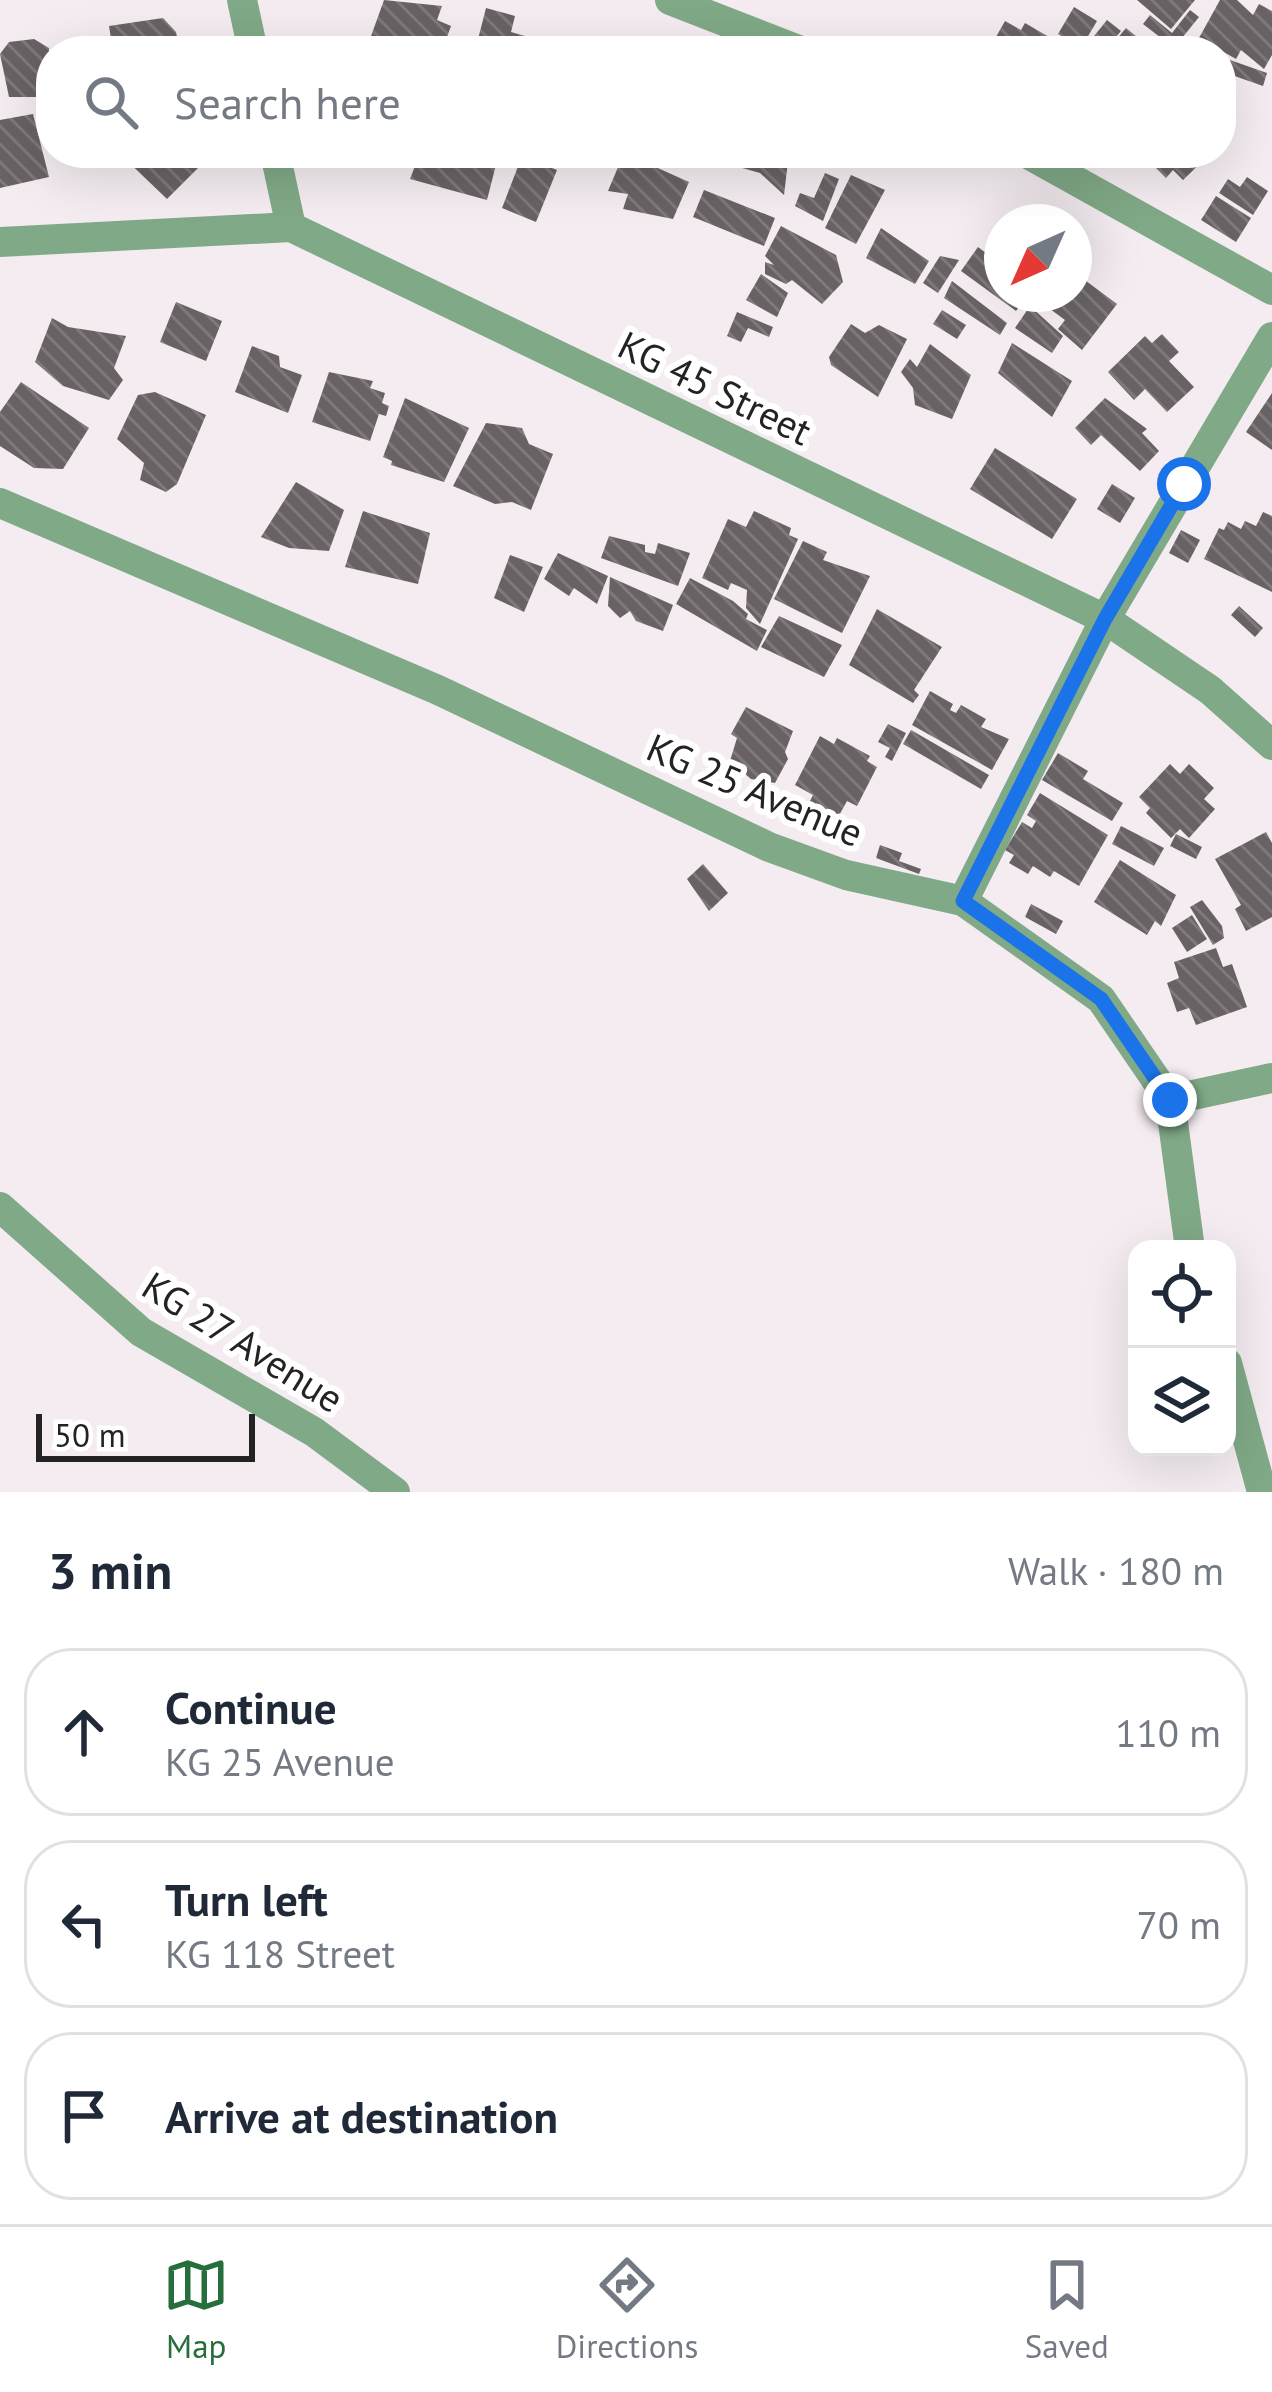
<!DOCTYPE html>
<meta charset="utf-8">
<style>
:root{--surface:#fff;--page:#f6f6f7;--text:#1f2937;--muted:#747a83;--line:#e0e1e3;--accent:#266e3b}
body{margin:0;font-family:"PT Sans",sans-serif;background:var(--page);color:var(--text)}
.controls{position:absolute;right:36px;bottom:36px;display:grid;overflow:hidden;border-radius:24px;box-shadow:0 12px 48px #0002}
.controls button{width:108px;height:108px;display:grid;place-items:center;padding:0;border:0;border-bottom:3px solid var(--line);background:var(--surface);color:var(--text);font:60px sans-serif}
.compass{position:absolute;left:984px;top:204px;width:108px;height:108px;border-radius:50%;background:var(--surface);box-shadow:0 12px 48px #0002;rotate:225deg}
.scale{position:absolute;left:36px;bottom:30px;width:219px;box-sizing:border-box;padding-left:12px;border:6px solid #252224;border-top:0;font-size:33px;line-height:42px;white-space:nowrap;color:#252224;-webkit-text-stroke:9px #fff;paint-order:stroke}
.stop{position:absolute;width:36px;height:36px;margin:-27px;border:9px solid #1a73e8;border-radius:50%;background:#fff}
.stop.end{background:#1a73e8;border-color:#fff;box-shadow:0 3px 12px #0008}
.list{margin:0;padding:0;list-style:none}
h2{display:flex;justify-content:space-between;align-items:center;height:156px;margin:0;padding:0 48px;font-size:51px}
h2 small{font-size:39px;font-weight:400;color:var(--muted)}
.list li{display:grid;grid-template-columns:78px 1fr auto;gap:36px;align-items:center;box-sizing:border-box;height:168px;margin:0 24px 24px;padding:0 24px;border:3px solid var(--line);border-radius:48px}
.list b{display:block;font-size:45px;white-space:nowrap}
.list p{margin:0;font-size:39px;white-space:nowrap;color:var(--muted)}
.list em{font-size:39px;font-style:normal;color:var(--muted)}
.icon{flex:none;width:66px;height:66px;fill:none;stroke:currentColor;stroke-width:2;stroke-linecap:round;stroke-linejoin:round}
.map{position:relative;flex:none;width:1272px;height:1492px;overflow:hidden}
.search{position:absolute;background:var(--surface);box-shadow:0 12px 48px #0002;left:36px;right:36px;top:36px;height:132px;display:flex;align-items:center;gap:30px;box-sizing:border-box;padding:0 42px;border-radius:48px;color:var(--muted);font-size:45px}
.sheet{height:732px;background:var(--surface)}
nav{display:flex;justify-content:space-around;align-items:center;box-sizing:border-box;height:168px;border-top:3px solid var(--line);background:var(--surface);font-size:33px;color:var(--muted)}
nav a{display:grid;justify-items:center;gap:6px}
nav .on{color:var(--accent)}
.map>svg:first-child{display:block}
.building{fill:url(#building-back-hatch)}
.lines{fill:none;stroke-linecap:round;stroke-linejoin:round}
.street{stroke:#80a987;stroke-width:30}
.route{stroke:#1a73e8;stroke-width:15}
.labels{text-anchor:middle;stroke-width:12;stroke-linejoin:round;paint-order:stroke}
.street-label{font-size:39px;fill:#252224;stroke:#fff}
</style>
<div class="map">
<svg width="1272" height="1492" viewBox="0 0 1272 1492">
<defs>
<pattern id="building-back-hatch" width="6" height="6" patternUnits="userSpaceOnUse" patternTransform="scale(3)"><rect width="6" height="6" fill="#686265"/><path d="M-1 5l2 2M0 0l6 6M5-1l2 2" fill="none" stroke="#7e797b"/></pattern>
</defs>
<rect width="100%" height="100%" fill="#f4ecf1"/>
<g class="building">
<path d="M384,0L442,6L437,20L451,26L442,51H403L370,39Z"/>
<path d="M1137,0H1195L1171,29Z"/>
<path d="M1220,0H1237L1253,15L1259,4L1272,11V55L1264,69L1241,50L1236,59L1199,38Z"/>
<path d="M1074,7L1097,21L1081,48L1058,34Z"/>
<path d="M486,8L515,16L511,32L532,38L528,51H475Z"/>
<path d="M1190,10L1199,17L1174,48L1143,24L1150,15L1172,33Z"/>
<path d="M163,18L176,32L180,51H113L109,26Z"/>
<path d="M1107,20L1121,31L1104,51H1082Z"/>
<path d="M1005,21L1021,30L1025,23L1068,48L988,51Z"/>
<path d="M1126,28L1154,51H1107Z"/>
<path d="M34,39L49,48L51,97H9L0,54L9,42Z"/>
<path d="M1230,60L1267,73L1263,86L1226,73Z"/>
<path d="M33,114L49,177L0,188V120Z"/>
<path d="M119,153H202L203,163L167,199Z"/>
<path d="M420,153H499L487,200L410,179Z"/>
<path d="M624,153L689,182L673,219L623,209L628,194L608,191Z"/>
<path d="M736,153H789L784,195L760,173L742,168Z"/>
<path d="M1160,153H1211L1183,180L1173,170L1166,178L1150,162Z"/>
<path d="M522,156L557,170L536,222L502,208Z"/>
<path d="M825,173L839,179L823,221L795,206L800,193L814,198Z"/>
<path d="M851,175L885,190L856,244L825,228Z"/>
<path d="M1247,177L1268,191L1253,215L1219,193L1228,179L1240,187Z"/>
<path d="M704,190L775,218L764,246L693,217Z"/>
<path d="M1216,196L1251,218L1236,242L1201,220Z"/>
<path d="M781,226L836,255L843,282L822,304L792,280L786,284L765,274V262L774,265L765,256Z"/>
<path d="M881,228L929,261L915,284L866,258Z"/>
<path d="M978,247L1002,265V294H1028L1016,311L961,271Z"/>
<path d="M940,256L959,260L938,293L923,283Z"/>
<path d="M1074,272L1117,304L1082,350L1058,329L1065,320L1042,303L1047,294H1074Z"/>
<path d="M761,274L788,293L777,317L746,300Z"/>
<path d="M952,281L1007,323L1000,335L944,298Z"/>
<path d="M176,302L222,321L206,361L160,342Z"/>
<path d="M1030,306L1063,336L1052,353L1015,328Z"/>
<path d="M942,310L966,325L957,339L933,324Z"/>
<path d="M737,312L773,327L769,337L748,328L741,342L727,336Z"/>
<path d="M52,318L68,327L126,336L114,368L123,380L109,400L63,386L35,362Z"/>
<path d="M851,324L865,333L879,325L907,339L878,397L831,365L829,357Z"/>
<path d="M1162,334L1179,352L1169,361L1194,387L1167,412L1145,389L1134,400L1108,372L1145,336L1152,343Z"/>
<path d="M1012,343L1072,381L1052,417L998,373Z"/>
<path d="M930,344L971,375L952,419L915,405L913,388L901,372L910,359L917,367Z"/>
<path d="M252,346L279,356L280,367L302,375L288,413L235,392Z"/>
<path d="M329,372L373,381L370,388L385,393L382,403L389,406L386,416L379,414L370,441L312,422Z"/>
<path d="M21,382L89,428L63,469L34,468L0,446V412Z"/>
<path d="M155,392L206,415L177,484L166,492L140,480L144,463L117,439L138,395Z"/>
<path d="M1272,393V450L1246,432Z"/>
<path d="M405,398L469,428L444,482L391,465L392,461L383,457Z"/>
<path d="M1105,398L1147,429L1142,433L1159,451L1140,471L1101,435L1091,445L1075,428Z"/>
<path d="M486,423L522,428L529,444L553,454L531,510L512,502L495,504L453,486Z"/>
<path d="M995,448L1077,499L1052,539L970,489Z"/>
<path d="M296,482L344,510L329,551L289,548L261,537Z"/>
<path d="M1112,484L1135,498L1120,523L1097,509Z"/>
<path d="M363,511L430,533L418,584L345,567Z"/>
<path d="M754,511L791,528L789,535L798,539L760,624L746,608L747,590L731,583L728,590L702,578L728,519L746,527Z"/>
<path d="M1263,512L1272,516V592L1204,559L1219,528L1224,530L1228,522L1241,529L1245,521L1256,526Z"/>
<path d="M1181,530L1200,540L1188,563L1169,553Z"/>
<path d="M609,536L645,545V552L655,554L658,543L690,553L678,586L601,558Z"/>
<path d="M803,541L827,552L823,560L870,576L842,633L774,599Z"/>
<path d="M558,553L608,576L597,604L574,588L569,596L544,579Z"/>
<path d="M510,555L543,567L524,612L494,598Z"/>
<path d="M610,577L673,605L663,631L636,621L630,611L620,618L608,606Z"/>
<path d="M690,578L733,601L748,614L746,619L767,630L757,651L676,604Z"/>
<path d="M1239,606L1263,628L1255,637L1231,615Z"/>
<path d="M877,609L942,647L914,690L919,695L913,703L849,665Z"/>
<path d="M779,616L842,645L824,677L761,647Z"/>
<path d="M930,691L953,704L950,710L956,713L961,705L986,719L981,727L1009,739L992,770L912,725Z"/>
<path d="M746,707L793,731L785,752L788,759L775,783L751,779L730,761L737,738L731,734Z"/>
<path d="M888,724L906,733L892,761L885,757L890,748L878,742Z"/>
<path d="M911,730L989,775L981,789L903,744Z"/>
<path d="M820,736L834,744L837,738L870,756L867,761L877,767L857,806L847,801L831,830L803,815L813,795L795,785Z"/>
<path d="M1058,753L1088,771L1083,779L1123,803L1112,821L1042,780Z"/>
<path d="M1170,764L1180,774L1189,764L1214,788L1204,799L1215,809L1189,838L1180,829L1171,838L1146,813L1150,808L1139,797Z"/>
<path d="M1040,793L1108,835L1079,886L1054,871L1050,877L1033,866L1028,874L1009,863L1014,855L1005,850L1022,822L1032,828L1036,821L1027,815Z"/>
<path d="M1121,826L1164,848L1154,866L1112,844Z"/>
<path d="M1266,832L1272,843V917L1246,931L1235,909L1241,905L1215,859Z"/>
<path d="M1176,834L1202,847L1196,859L1170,846Z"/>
<path d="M880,845L902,853L899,861L921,869L919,874L876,858Z"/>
<path d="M1120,860L1176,895L1161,926L1155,921L1147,935L1094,902Z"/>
<path d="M703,864L728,893L709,911L687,879Z"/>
<path d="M1202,900L1222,926L1224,938L1213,945L1190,907Z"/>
<path d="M1031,904L1063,921L1056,934L1025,917Z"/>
<path d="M1192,915L1207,939L1187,952L1172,928Z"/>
<path d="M1216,948L1223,967L1232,964L1247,1007L1196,1025L1189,1008L1177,1012L1167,983L1179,978L1174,962Z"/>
</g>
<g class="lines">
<g class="street">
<path d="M242,0L253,51"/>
<path d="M670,0L801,51"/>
<path d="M275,153L291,227"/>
<path d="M1026,153L1272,290"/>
<path d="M0,242L291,227L1105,619L1210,690L1272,745"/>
<path d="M0,503L438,690L769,847L846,875L963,901L1105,619L1272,337"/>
<path d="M963,901L1101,999L1170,1100L1272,1078"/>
<path d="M1170,1100L1190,1249"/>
<path d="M0,1207L141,1332L314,1432L395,1492"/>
<path d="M1227,1363L1262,1492"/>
</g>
</g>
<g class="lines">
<path class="route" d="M1170,1100L1101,999L963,901L1105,619L1184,484"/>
</g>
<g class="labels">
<g class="street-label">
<text transform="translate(715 388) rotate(26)" y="14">KG 45 Street</text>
<text transform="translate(755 790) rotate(23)" y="14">KG 25 Avenue</text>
<text transform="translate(243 1342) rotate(32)" y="14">KG 27 Avenue</text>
</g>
</g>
</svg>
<div class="controls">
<button><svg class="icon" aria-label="locate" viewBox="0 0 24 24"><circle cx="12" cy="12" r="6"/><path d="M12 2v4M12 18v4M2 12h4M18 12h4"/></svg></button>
<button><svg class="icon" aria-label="layers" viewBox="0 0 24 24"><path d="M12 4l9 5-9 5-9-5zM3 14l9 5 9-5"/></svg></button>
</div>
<svg class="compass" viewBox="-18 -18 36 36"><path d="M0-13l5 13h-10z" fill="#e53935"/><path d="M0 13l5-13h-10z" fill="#747a83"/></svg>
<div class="scale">50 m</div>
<div class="stop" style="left:1184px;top:484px"></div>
<div class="stop end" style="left:1170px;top:1100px"></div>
<div class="search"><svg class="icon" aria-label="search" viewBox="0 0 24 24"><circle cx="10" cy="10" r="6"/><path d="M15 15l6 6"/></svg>Search here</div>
</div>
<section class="sheet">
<h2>3 min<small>Walk · 180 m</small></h2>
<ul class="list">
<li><svg class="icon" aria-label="ahead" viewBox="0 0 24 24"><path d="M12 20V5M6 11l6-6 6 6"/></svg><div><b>Continue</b><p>KG 25 Avenue</p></div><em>110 m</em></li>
<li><svg class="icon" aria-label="left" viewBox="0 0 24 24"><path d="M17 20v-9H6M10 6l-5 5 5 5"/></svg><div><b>Turn left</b><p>KG 118 Street</p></div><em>70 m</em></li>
<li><svg class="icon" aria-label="arrive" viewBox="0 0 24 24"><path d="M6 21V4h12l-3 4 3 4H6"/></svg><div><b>Arrive at destination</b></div></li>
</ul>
</section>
<nav>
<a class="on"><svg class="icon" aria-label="map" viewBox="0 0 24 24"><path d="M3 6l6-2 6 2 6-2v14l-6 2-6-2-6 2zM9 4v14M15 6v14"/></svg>Map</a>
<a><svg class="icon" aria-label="directions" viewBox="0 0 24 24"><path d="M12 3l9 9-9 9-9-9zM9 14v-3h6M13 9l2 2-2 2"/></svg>Directions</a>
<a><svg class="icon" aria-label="saved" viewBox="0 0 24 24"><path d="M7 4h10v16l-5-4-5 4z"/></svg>Saved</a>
</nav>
